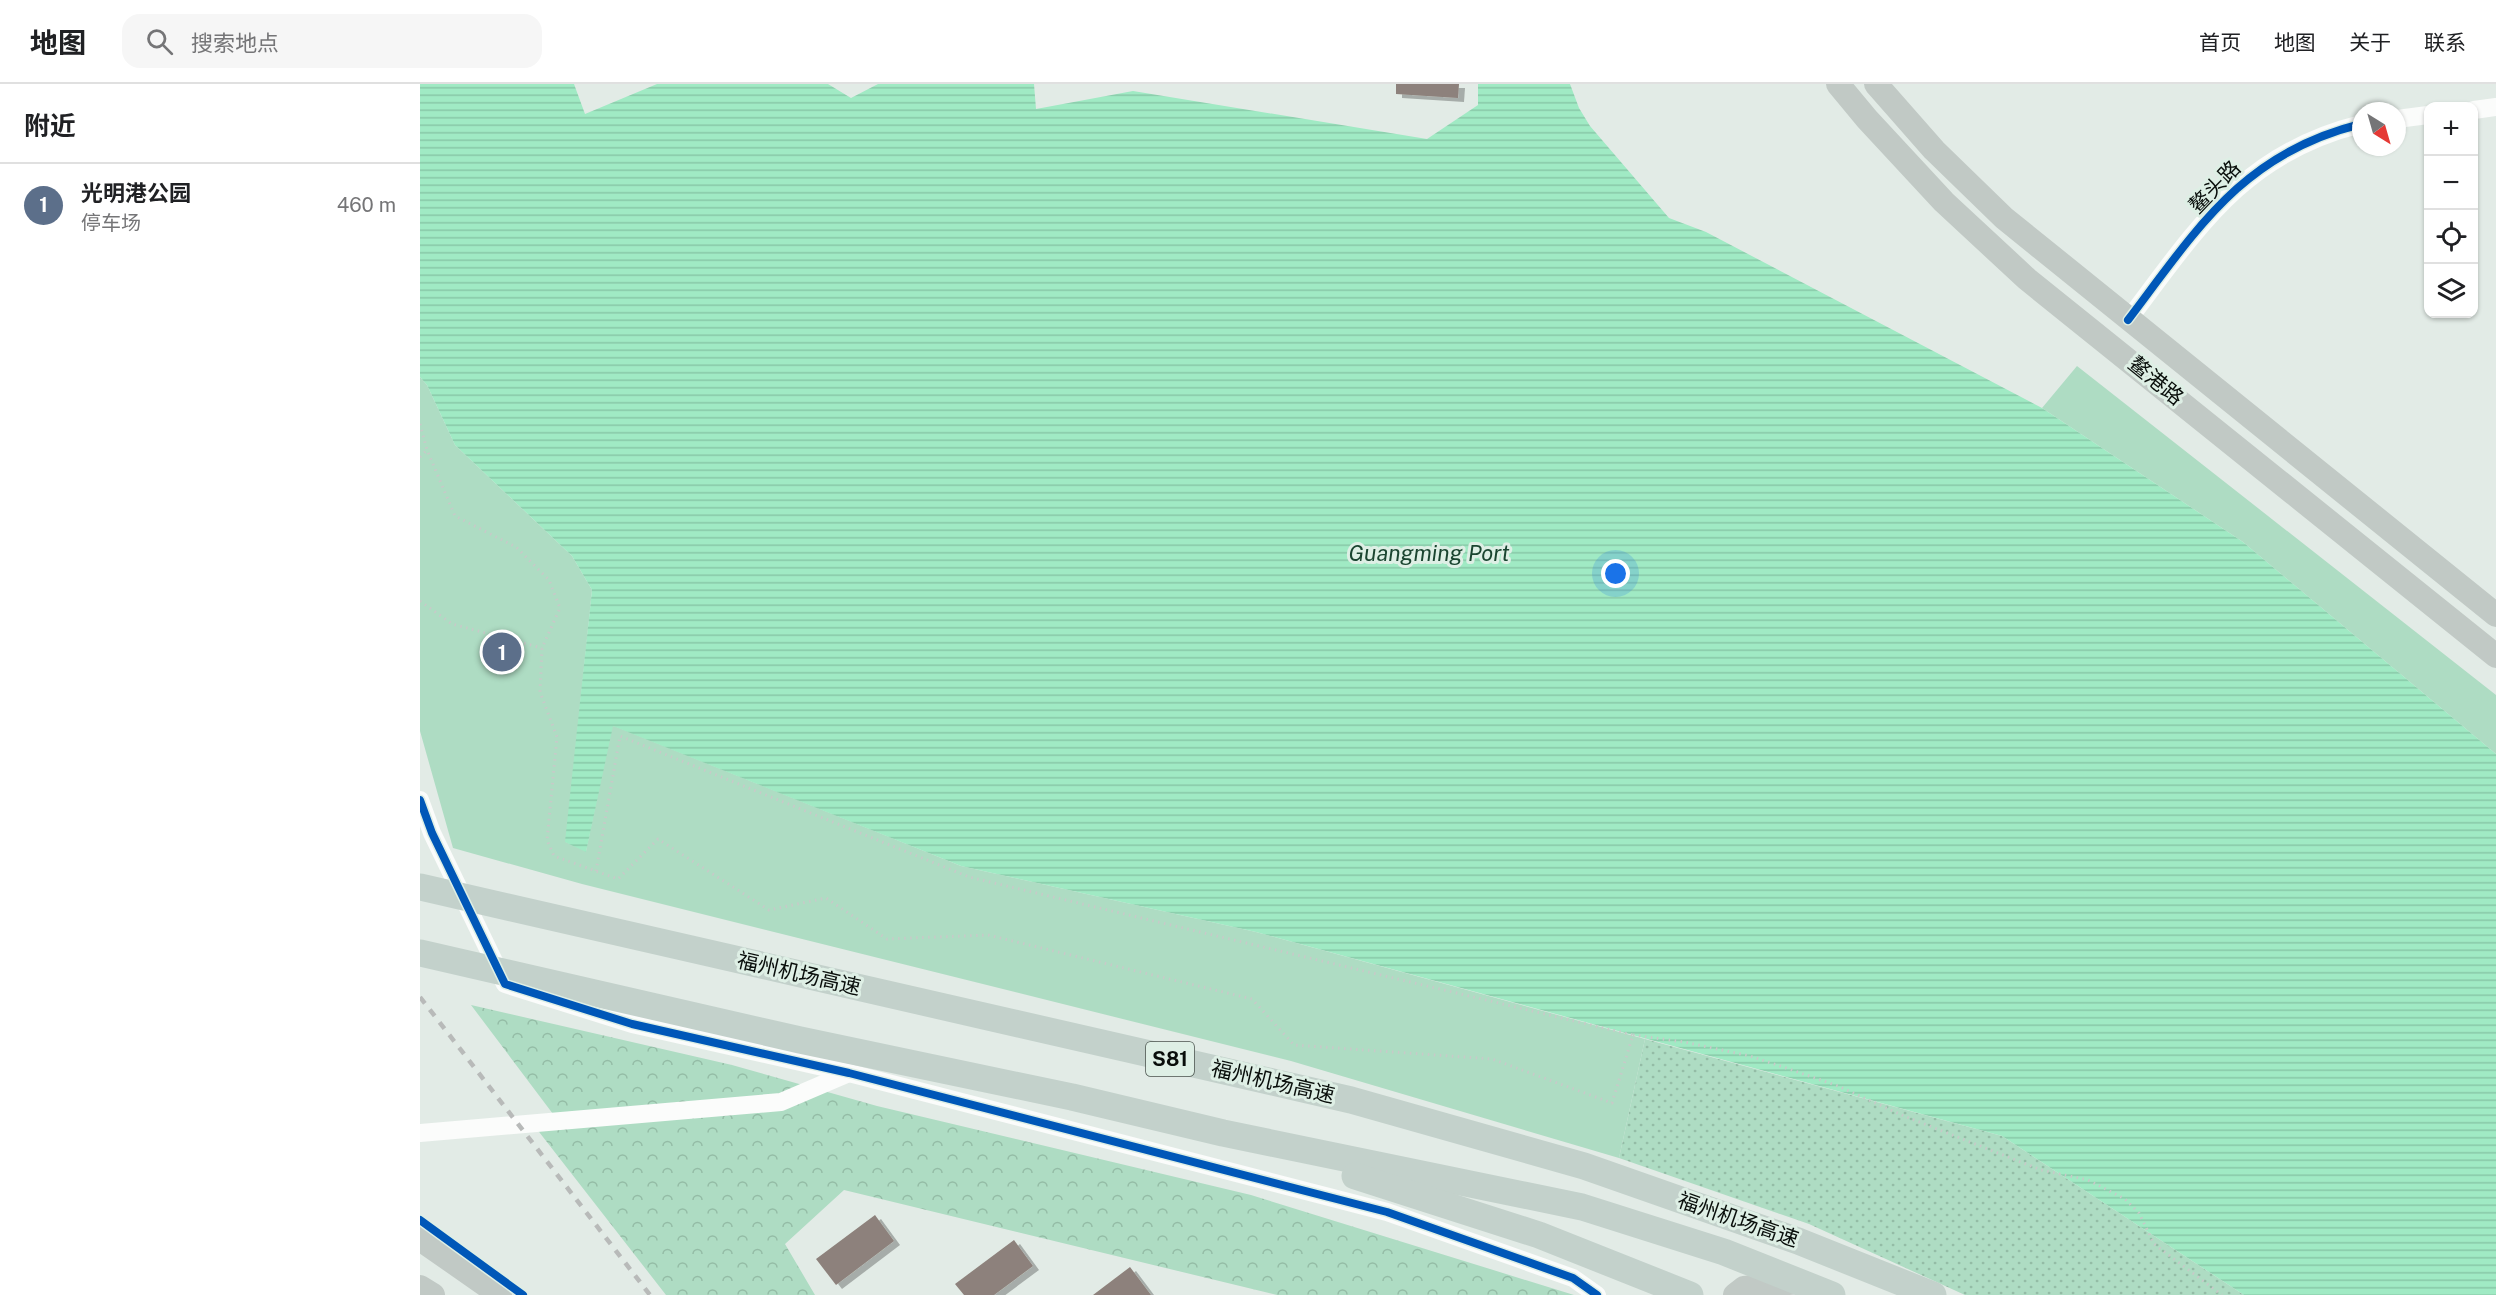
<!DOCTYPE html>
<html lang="zh">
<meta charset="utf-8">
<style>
:root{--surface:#fff;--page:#f6f6f6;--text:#202124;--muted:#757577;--line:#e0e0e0;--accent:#7c3aed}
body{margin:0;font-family:"Public Sans","Noto Sans SC",sans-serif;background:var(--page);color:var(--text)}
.controls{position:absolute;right:18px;top:18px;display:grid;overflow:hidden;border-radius:12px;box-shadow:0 2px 4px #0004}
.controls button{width:54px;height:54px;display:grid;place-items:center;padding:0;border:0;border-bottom:2px solid var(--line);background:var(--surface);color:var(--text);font:30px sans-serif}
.compass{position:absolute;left:1932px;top:18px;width:54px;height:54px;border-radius:50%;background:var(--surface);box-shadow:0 2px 4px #0004;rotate:143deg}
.you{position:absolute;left:1196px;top:490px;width:21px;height:21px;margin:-15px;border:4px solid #fff;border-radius:50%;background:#1a73e8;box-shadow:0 0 0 9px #1a73e833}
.badge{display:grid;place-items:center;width:39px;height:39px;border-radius:50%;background:var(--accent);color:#fff;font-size:20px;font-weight:700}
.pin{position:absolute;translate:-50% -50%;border:3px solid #fff;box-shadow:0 2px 6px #0006}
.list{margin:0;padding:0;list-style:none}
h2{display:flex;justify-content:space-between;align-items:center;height:78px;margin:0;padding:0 24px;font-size:26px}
h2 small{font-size:20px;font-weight:400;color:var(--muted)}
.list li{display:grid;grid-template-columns:39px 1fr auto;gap:18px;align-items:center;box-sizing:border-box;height:84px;padding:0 24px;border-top:2px solid var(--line)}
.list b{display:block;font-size:22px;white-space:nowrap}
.list p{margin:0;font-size:20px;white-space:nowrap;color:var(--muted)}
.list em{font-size:20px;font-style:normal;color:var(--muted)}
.icon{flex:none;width:33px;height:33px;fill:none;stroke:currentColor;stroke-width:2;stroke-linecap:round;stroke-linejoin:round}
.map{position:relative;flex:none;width:2076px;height:1211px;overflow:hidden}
header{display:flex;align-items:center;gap:36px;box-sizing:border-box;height:84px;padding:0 30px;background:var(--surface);border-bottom:2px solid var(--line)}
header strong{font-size:28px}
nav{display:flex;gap:33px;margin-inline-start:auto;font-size:21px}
.search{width:420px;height:54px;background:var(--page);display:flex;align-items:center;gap:15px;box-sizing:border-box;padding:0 21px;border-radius:18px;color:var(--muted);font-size:22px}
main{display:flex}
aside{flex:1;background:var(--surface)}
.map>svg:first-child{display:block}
.grass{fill:url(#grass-dots)}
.forest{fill:url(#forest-crowns)}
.park{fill:#aedcc3}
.water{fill:url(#water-rules)}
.building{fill:#8d817b;filter:url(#shadow)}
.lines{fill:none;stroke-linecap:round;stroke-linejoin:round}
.path{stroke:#c7cac8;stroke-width:3;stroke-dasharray:1.5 4.5;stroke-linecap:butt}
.minor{stroke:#fbfcfb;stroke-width:18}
.major{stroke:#c1c9c5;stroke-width:24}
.highway{stroke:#c3d1cb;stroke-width:27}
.rail{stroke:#b8bab9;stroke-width:4.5;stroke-dasharray:8 8;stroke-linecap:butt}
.cycleway-casing{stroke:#deefe5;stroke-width:11}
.cycleway{stroke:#0057b8;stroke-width:8}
.labels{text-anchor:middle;stroke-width:6;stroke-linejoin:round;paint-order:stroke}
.shield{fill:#deefe5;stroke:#49524c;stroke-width:1.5}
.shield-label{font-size:20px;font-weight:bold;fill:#090e0b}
.street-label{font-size:21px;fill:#090e0b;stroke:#deefe5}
.water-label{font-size:22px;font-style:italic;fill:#1a4530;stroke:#deefe5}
</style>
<header>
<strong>地图</strong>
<div class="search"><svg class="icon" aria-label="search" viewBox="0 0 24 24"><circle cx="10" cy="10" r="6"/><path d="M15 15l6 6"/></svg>搜索地点</div>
<nav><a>首页</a><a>地图</a><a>关于</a><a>联系</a></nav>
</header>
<main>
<aside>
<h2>附近<small></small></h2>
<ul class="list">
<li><span class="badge" style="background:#5c6f8a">1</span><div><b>光明港公园</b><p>停车场</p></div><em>460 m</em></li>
</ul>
</aside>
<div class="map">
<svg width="2076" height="1211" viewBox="0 0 2076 1211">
<defs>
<pattern id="grass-dots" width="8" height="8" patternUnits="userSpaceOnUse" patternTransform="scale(1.5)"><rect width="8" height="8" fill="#aedcc3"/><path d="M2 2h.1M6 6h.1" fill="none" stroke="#94bca6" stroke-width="1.8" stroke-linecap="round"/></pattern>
<pattern id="forest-crowns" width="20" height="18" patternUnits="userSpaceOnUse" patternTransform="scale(1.5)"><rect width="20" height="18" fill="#aedcc3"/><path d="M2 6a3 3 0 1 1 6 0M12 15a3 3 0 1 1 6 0" fill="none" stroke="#94bca6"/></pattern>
<pattern id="water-rules" width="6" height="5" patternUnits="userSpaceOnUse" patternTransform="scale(1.5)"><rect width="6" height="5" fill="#a0eac4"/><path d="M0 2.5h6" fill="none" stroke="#88c8a7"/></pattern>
<filter id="shadow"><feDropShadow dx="6" dy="4" stdDeviation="0" flood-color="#0004"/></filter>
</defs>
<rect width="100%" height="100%" fill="#e2ebe6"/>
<path class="grass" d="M1225,955L1582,1052L1824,1211H1545L1389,1140L1199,1074Z"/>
<path class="forest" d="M51,921L312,981L457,1022L831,1111L1154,1211H857L424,1106L365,1160L395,1211H246L109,1035L133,1030Z"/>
<g class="park">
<path d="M1657,282L2076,611V670L1823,458L1622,324Z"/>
<path d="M0,293L7,301L35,361L152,472L172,506L146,758L166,767L192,641L541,782L836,848L1225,955L1199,1074L871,977L162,800L33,764L0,647Z"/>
</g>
<path class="water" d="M0,0H154L165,30L237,0H408L431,14L458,0H614L616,25L713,7L1007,55L1058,21V0H1150L1159,24L1170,42L1249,134L1286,148L1622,324L1823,458L2076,670V1211H1824L1582,1052L836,848L541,782L193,642L166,768L145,758L172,506L152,472L35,361L7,301L0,293Z"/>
<g class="building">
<path d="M976,0H1039L1038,14L976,10Z"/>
<path d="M455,1131L474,1157L416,1201L396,1175Z"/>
<path d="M594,1156L613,1182L574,1211H544L535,1200Z"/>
<path d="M710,1183L731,1211H673Z"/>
</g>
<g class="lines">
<g class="path">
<path d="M0,340L7,366L35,432L96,463L129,496L140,524L122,564L120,608L137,653L127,756L134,772L198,795L238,755L349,826L406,814L467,855L568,851L832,915L874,961L1072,975L1192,1019L1213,951L549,793L200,652L176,787"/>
<path d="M0,373L7,366"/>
<path d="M0,517L32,540L122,564"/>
<path d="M1213,951L1264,958L1330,972L1369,985L1418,1002L1484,1032L1621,1086L1668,1096L1705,1115L1719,1129L1734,1160L1802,1211"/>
</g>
<g class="minor">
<path d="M2054,26L2076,23"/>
<path d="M1977,35L2008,31"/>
<path d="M1708,236C1777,145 1823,69 1941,40"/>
<path d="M0,716L12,749L85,900L212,940L429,989L967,1128L1153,1194L1177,1211"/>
<path d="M0,1049L361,1018L429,989"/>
</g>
<g class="major">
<path d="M1418,0L1447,35L1524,118L1607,195L2076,572"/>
<path d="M1456,0L1514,66L1584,134L2076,531"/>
<path d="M0,1155L80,1211"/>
<path d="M0,1203L13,1211"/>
<path d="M1315,1211L1324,1204L1378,1198L1383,1201"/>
</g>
<g class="highway">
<path d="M0,803L931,1016L1164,1082L1378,1157L1513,1211"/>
<path d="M0,869L380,956L652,1013L803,1049L1162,1123L1304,1168L1412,1211"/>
<path d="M935,1092L1119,1151L1270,1211"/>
</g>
<path class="rail" d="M0,913L230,1211"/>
<defs>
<g id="cycleway">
<path d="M1708,236C1777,145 1823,69 1941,40"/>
<path d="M0,716L12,749L85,900L212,940L429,989L967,1128L1153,1194L1177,1211"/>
<path d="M0,1136L103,1211"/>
</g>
</defs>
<use href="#cycleway" class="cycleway-casing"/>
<use href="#cycleway" class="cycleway"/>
</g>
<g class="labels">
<rect class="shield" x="726" y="958" width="48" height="34" rx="4.5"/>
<g class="shield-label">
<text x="750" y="982">S81</text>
</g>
<g class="street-label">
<text transform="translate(1795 103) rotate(-46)" y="7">鳌头路</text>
<text transform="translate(1736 297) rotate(39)" y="7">鳌港路</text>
<text transform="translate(379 890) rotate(13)" y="7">福州机场高速</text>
<text transform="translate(853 998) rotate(13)" y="7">福州机场高速</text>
<text transform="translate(1318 1136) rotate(19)" y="7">福州机场高速</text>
</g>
<g class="water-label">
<text x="1009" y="477">Guangming Port</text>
</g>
</g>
</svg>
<div class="controls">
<button>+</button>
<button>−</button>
<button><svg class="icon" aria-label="locate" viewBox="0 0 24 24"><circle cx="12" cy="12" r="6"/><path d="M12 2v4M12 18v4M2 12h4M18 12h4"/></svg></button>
<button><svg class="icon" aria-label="layers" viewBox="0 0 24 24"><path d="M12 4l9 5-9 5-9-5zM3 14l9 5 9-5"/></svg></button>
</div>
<svg class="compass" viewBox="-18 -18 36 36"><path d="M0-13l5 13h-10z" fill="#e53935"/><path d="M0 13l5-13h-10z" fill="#757577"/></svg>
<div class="you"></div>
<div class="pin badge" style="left:82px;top:568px;background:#5c6f8a">1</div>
</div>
</main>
